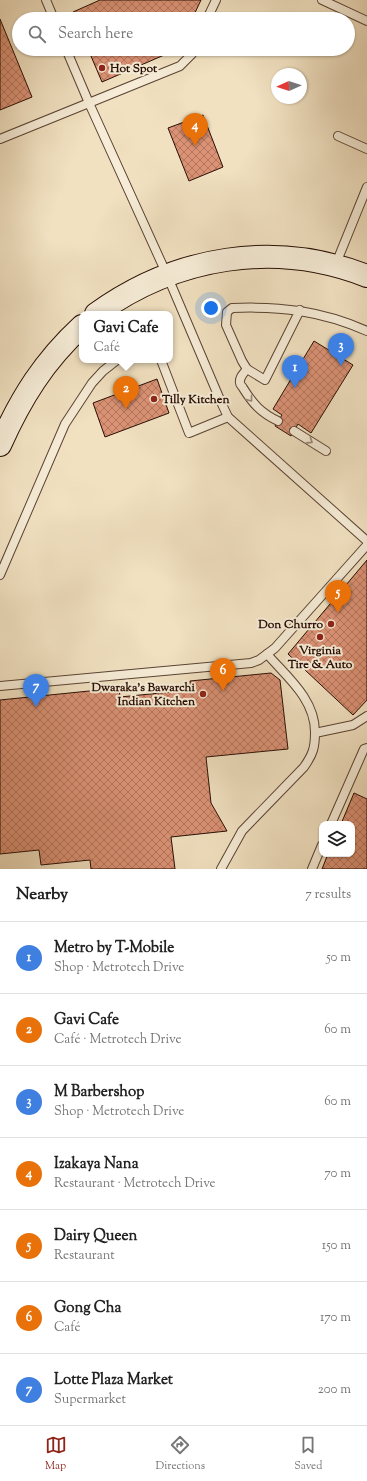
<!DOCTYPE html>
<meta charset="utf-8">
<style>
:root{--surface:#fff;--page:#f2f2f2;--text:#222;--muted:#767676;--line:#e0e0e0;--accent:#8f2418}
body{margin:0;font-family:"Sorts Mill Goudy",serif;background:var(--page);color:var(--text)}
.controls{position:absolute;right:12px;bottom:12px;display:grid;overflow:hidden;border-radius:8px;box-shadow:0 1px 3px #0004}
.controls button{width:36px;height:36px;display:grid;place-items:center;padding:0;border:0;border-bottom:1px solid var(--line);background:var(--surface);color:var(--text);font:20px sans-serif}
.compass{position:absolute;left:271px;top:68px;width:36px;height:36px;border-radius:50%;background:var(--surface);box-shadow:0 1px 3px #0004;rotate:267deg}
.you{position:absolute;left:211px;top:308px;width:14px;height:14px;margin:-10px;border:3px solid #fff;border-radius:50%;background:#1a73e8;box-shadow:0 0 0 6px #1a73e833}
.badge{display:grid;place-items:center;width:26px;height:26px;border-radius:50%;background:var(--accent);color:#fff;font-size:13px;font-weight:700}
.pin{position:absolute;translate:-50% -33px;filter:drop-shadow(0 1px 2px #0008)}
.pin::after{content:'';position:absolute;top:21px;width:14px;height:12px;background:inherit;clip-path:polygon(0 0,100% 0,50% 100%)}
.popup{position:absolute;left:79px;top:311px;width:94px;height:52px;box-sizing:border-box;display:grid;place-content:center;border-radius:8px;background:var(--surface);filter:drop-shadow(0 1px 3px #0005);font-size:13px;white-space:nowrap;color:var(--muted)}
.popup b{font-size:15px;color:var(--text)}
.popup::after{content:'';position:absolute;left:50%;top:100%;margin-left:-8px;border:8px solid transparent;border-top-color:var(--surface)}
.list{margin:0;padding:0;list-style:none}
h2{display:flex;justify-content:space-between;align-items:center;height:52px;margin:0;padding:0 16px;font-size:17px}
h2 small{font-size:13px;font-weight:400;color:var(--muted)}
.list li{display:grid;grid-template-columns:26px 1fr auto;gap:12px;align-items:center;box-sizing:border-box;height:72px;padding:0 16px;border-top:1px solid var(--line)}
.list b{display:block;font-size:15px;white-space:nowrap}
.list p{margin:0;font-size:13px;white-space:nowrap;color:var(--muted)}
.list em{font-size:13px;font-style:normal;color:var(--muted)}
.icon{flex:none;width:22px;height:22px;fill:none;stroke:currentColor;stroke-width:2;stroke-linecap:round;stroke-linejoin:round}
.map{position:relative;flex:none;width:367px;height:869px;overflow:hidden}
.search{position:absolute;background:var(--surface);box-shadow:0 1px 3px #0004;left:12px;right:12px;top:12px;height:44px;display:flex;align-items:center;gap:10px;box-sizing:border-box;padding:0 14px;border-radius:22px;color:var(--muted);font-size:15px}
.sheet{height:556px;background:var(--surface)}
nav{display:flex;justify-content:space-around;align-items:center;box-sizing:border-box;height:56px;border-top:1px solid var(--line);background:var(--surface);font-size:11px;color:var(--muted)}
nav a{display:grid;justify-items:center;gap:2px}
nav .on{color:var(--accent)}
.map>svg:first-child{display:block}
.building{fill:url(#building-cross-hatch);stroke:#280e04}
.lines{fill:none;stroke-linecap:round;stroke-linejoin:round}
.lane-casing{stroke:#5a4333;stroke-width:10}
.secondary-casing{stroke:#280e04;stroke-width:24}
.lane{stroke:#f6ecd7;stroke-width:8}
.secondary{stroke:#f6ecd7;stroke-width:22}
.oneway{stroke:#998878}
.poi-dot{fill:#8f2418;stroke:#f6ecd7;stroke-width:1.5}
.labels{text-anchor:middle;stroke-width:4;stroke-linejoin:round;paint-order:stroke}
.poi-label{font-size:12px;font-weight:bold;fill:#280e04;stroke:#f6ecd7;text-anchor:start}
</style>
<div class="map">
<svg width="367" height="869" viewBox="0 0 367 869">
<defs>
<pattern id="building-cross-hatch" width="8" height="8" patternUnits="userSpaceOnUse"><rect width="8" height="8" fill="#db9275"/><path d="M0 0l8 8M0 8l8-8" fill="none" stroke="#b2765e"/></pattern>
</defs>
<rect width="100%" height="100%" fill="#f1e1c1"/>
<filter id="stains"><feTurbulence type="fractalNoise" baseFrequency=".005" numOctaves="4"/><feColorMatrix values="0 0 0 0 .2 0 0 0 0 .09 0 0 0 0 .02 0 0 0 .5 -.17"/></filter>
<radialGradient id="worn" r=".72"><stop offset=".6" stop-color="#630" stop-opacity="0"/><stop offset="1" stop-color="#630" stop-opacity=".3"/></radialGradient>
<g class="building">
<path d="M100,0H201L192,19H75L73,12Z"/>
<path d="M0,19L32,97L0,110Z"/>
<path d="M88,49H178L102,82Z"/>
<path d="M203,115L223,167L189,181L168,128Z"/>
<path d="M314,341L353,365L311,433L298,424L291,436L275,426L282,415L273,409Z"/>
<path d="M157,379L169,413L105,437L93,403Z"/>
<path d="M367,560V700L353,715L288,654Z"/>
<path d="M271,673L280,680L288,749L206,757L211,803L227,831L171,837L175,869H91L90,860L41,865L39,850L0,854V700L119,688L120,697L191,690L190,681Z"/>
<path d="M354,793L367,799V869H322L328,854H352V824H341Z"/>
</g>
<g class="lines">
<defs>
<g id="lane">
<path d="M46,0L54,19"/>
<path d="M322,0L367,21"/>
<path d="M207,19L216,0"/>
<path d="M66,49L89,103L167,275L221,402L228,417L367,541"/>
<path d="M338,136L367,149"/>
<path d="M0,139L180,66L192,54L194,49"/>
<path d="M335,266L367,187"/>
<path d="M300,310L265,380L247,369L242,361L226,325L227,312L232,308C281,306 322,311 367,331"/>
<path d="M161,360L189,433L228,417"/>
<path d="M247,369C244,373 239,377 240,383C240,385 242,386 243,388C253,404 261,413 278,421"/>
<path d="M294,431L326,451"/>
<path d="M0,575L65,424L92,383L103,371L117,360"/>
<path d="M0,686L251,663L259,660L275,648L367,545"/>
<path d="M315,733L353,725L367,716"/>
<path d="M331,824L364,749L367,748"/>
<path d="M221,869L242,831L304,767C313,754 315,748 315,732C315,699 287,677 267,654"/>
<path d="M312,869L322,845"/>
</g>
<g id="secondary">
<path d="M96,314C176,256 275,240 367,276"/>
<path d="M0,445C21,398 44,361 82,326"/>
</g>
</defs>
<use href="#lane" class="lane-casing"/>
<use href="#secondary" class="secondary-casing"/>
<use href="#lane" class="lane"/>
<use href="#secondary" class="secondary"/>
</g>
<defs><path id="oneway-chevron" d="M-2-3.5L2.5 0L-2 3.5" fill="none" stroke-width="1.6" stroke-linecap="round" stroke-linejoin="round"/></defs>
<g class="oneway">
<use href="#oneway-chevron" transform="translate(250 399) rotate(51)"/>
<use href="#oneway-chevron" transform="translate(310 441) rotate(33)"/>
</g>
<g class="poi-dot">
<circle cx="102" cy="68" r="4"/>
<circle cx="154" cy="399" r="4"/>
<circle cx="331" cy="624" r="4"/>
<circle cx="320" cy="637" r="4"/>
<circle cx="203" cy="694" r="4"/>
</g>
<g class="labels">
<g class="poi-label">
<text x="110" y="72">Hot Spot</text>
<text x="162" y="403">Tilly Kitchen</text>
<text x="323" y="628" text-anchor="end">Don Churro</text>
<text x="320" y="654" text-anchor="middle">Virginia<tspan x="320" dy="14">Tire &amp; Auto</tspan></text>
<text x="195" y="691" text-anchor="end">Dwaraka's Bawarchi<tspan x="195" dy="14">Indian Kitchen</tspan></text>
</g>
</g>
<rect width="100%" height="100%" filter="url(#stains)"/>
<rect width="100%" height="100%" fill="url(#worn)"/>
</svg>
<div class="controls">
<button><svg class="icon" aria-label="layers" viewBox="0 0 24 24"><path d="M12 4l9 5-9 5-9-5zM3 14l9 5 9-5"/></svg></button>
</div>
<svg class="compass" viewBox="-18 -18 36 36"><path d="M0-13l5 13h-10z" fill="#e53935"/><path d="M0 13l5-13h-10z" fill="#767676"/></svg>
<div class="you"></div>
<div class="pin badge" style="left:295px;top:388px;background:#3f7fe0">1</div>
<div class="pin badge" style="left:126px;top:409px;background:#e8710a">2</div>
<div class="popup"><b>Gavi Cafe</b>Café</div>
<div class="pin badge" style="left:341px;top:366px;background:#3f7fe0">3</div>
<div class="pin badge" style="left:195px;top:146px;background:#e8710a">4</div>
<div class="pin badge" style="left:338px;top:613px;background:#e8710a">5</div>
<div class="pin badge" style="left:223px;top:691px;background:#e8710a">6</div>
<div class="pin badge" style="left:36px;top:707px;background:#3f7fe0">7</div>
<div class="search"><svg class="icon" aria-label="search" viewBox="0 0 24 24"><circle cx="10" cy="10" r="6"/><path d="M15 15l6 6"/></svg>Search here</div>
</div>
<section class="sheet">
<h2>Nearby<small>7 results</small></h2>
<ul class="list">
<li><span class="badge" style="background:#3f7fe0">1</span><div><b>Metro by T-Mobile</b><p>Shop · Metrotech Drive</p></div><em>50 m</em></li>
<li><span class="badge" style="background:#e8710a">2</span><div><b>Gavi Cafe</b><p>Café · Metrotech Drive</p></div><em>60 m</em></li>
<li><span class="badge" style="background:#3f7fe0">3</span><div><b>M Barbershop</b><p>Shop · Metrotech Drive</p></div><em>60 m</em></li>
<li><span class="badge" style="background:#e8710a">4</span><div><b>Izakaya Nana</b><p>Restaurant · Metrotech Drive</p></div><em>70 m</em></li>
<li><span class="badge" style="background:#e8710a">5</span><div><b>Dairy Queen</b><p>Restaurant</p></div><em>150 m</em></li>
<li><span class="badge" style="background:#e8710a">6</span><div><b>Gong Cha</b><p>Café</p></div><em>170 m</em></li>
<li><span class="badge" style="background:#3f7fe0">7</span><div><b>Lotte Plaza Market</b><p>Supermarket</p></div><em>200 m</em></li>
</ul>
</section>
<nav>
<a class="on"><svg class="icon" aria-label="map" viewBox="0 0 24 24"><path d="M3 6l6-2 6 2 6-2v14l-6 2-6-2-6 2zM9 4v14M15 6v14"/></svg>Map</a>
<a><svg class="icon" aria-label="directions" viewBox="0 0 24 24"><path d="M12 3l9 9-9 9-9-9zM9 14v-3h6M13 9l2 2-2 2"/></svg>Directions</a>
<a><svg class="icon" aria-label="saved" viewBox="0 0 24 24"><path d="M7 4h10v16l-5-4-5 4z"/></svg>Saved</a>
</nav>
